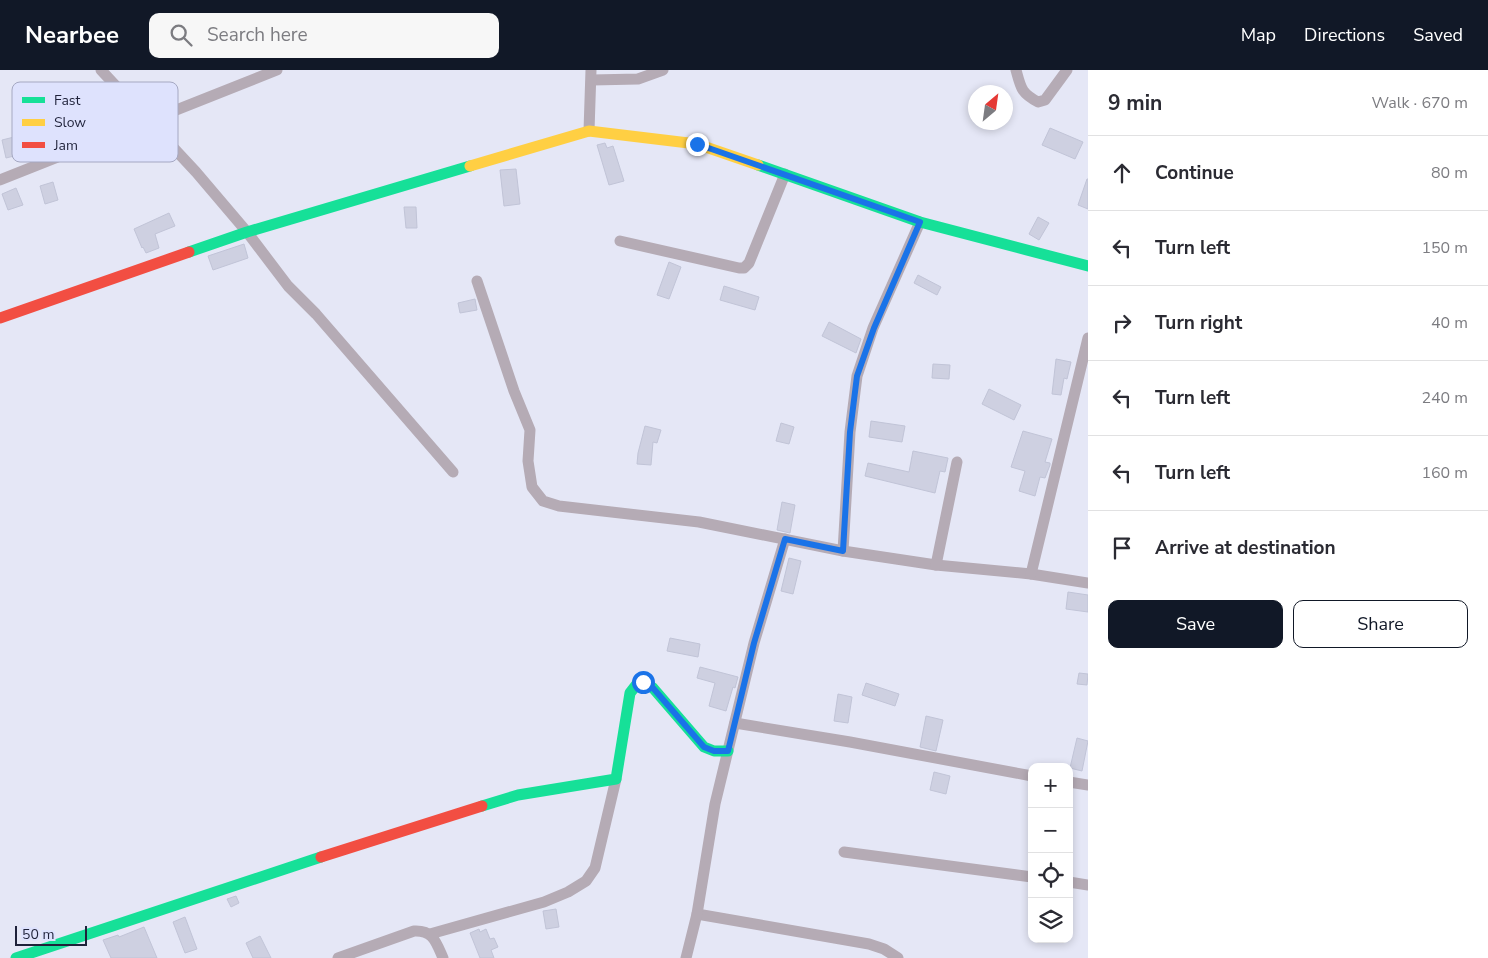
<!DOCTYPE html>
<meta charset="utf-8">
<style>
:root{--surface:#fff;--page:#f7f7f7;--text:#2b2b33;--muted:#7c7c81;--line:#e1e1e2;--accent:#111827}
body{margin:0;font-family:"Nunito Sans",sans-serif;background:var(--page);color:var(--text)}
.controls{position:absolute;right:15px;bottom:15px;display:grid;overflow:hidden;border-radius:10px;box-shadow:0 2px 8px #0003}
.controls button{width:45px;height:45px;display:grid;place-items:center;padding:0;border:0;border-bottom:1px solid var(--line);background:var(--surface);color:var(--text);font:25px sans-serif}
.compass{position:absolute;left:968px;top:15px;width:45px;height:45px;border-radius:50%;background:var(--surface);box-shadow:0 2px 8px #0003;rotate:29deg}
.scale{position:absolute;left:15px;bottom:12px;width:72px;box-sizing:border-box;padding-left:5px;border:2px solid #1f223a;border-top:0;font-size:14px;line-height:18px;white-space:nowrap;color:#1f223a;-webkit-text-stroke:4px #dee2fd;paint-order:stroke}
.stop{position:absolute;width:15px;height:15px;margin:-11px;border:4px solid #1a73e8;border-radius:50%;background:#fff}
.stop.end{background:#1a73e8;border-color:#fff;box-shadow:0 1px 5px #0008}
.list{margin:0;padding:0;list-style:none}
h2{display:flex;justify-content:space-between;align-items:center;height:65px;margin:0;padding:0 20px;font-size:21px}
h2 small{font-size:16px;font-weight:400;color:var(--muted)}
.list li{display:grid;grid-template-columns:32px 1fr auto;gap:15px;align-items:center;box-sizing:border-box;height:75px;padding:0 20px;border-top:1px solid var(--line)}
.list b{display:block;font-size:19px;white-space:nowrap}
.list em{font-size:16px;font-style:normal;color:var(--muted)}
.actions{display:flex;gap:10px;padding:15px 20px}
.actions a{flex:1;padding:11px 0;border:1px solid var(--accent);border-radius:10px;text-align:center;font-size:18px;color:var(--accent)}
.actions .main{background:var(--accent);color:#fff}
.icon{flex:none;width:28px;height:28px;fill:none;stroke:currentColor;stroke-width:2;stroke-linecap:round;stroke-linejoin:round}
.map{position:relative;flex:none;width:1088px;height:888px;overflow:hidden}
header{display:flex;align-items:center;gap:30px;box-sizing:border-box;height:70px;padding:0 25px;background:var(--accent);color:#fff}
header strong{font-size:24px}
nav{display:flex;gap:28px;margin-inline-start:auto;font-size:18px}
.search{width:350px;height:45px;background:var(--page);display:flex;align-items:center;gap:12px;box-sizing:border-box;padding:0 18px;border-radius:10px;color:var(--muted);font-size:19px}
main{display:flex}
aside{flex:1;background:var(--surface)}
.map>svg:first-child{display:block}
.building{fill:#ced0e1;stroke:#c1c4d7}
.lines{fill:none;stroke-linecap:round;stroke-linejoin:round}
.street{stroke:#b5abb5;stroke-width:11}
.fast{stroke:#16e098;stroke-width:11}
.slow{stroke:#ffcf43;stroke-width:11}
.jam{stroke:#f24e42;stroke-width:11}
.route{stroke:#1a73e8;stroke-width:6}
.key{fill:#dee2fd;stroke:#a5a8c2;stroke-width:1}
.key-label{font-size:14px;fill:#1f223a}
</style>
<header>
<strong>Nearbee</strong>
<div class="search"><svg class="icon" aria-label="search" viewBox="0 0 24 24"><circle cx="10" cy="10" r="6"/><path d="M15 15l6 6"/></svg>Search here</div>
<nav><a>Map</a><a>Directions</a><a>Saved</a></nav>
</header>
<main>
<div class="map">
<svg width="1088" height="888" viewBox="0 0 1088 888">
<rect width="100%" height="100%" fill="#e5e7f6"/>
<g class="building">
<path d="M1050,58L1083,72L1075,89L1042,75Z"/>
<path d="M14,67L18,85L6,88L2,70Z"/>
<path d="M605,73L607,78L613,76L624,111L609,115L597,75Z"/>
<path d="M516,99L520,134L504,136L500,100Z"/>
<path d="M1087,109H1088V139L1078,135Z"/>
<path d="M53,112L58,130L45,134L40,116Z"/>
<path d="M16,118L23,135L8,140L2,124Z"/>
<path d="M404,137H416L417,158H406Z"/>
<path d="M169,143L175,156L155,164L159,178L146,183L143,177L142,178L134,159Z"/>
<path d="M1038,147L1049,153L1039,170L1029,164Z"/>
<path d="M244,174L248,188L213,200L208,186Z"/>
<path d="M669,192L681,197L669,229L657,225Z"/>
<path d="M918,205L941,217L937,225L914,213Z"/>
<path d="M724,216L759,227L755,240L720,230Z"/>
<path d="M475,229L477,240L460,243L458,233Z"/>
<path d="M829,252L861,269L856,283L822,266Z"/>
<path d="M1056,289L1071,292L1067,309L1064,308L1061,325L1052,324Z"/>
<path d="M933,294L950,295L949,309L932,308Z"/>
<path d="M989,319L1021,335L1014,350L982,334Z"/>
<path d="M871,351L905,356L902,372L869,367Z"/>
<path d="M781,353L794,357L789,374L776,371Z"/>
<path d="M645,356L661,360L657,373L653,372L651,395L637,394L638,383Z"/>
<path d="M1023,361L1052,369L1045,392L1050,393V395L1045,408L1040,407L1035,426L1019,421L1025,401L1011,397Z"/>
<path d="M913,381L948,388L945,402L940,401L935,423L865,406L868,393L909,402Z"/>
<path d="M782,432L795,435L790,463L777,460Z"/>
<path d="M789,488L801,491L793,524L781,521Z"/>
<path d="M1068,522L1088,525V542L1066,539Z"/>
<path d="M670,568L700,574L698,587L667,581Z"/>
<path d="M700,597L738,607L735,618L733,617L726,641L709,636L715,613L697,608Z"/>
<path d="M1079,603L1088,604L1087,615L1077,614Z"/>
<path d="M866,613L899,624L895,636L862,625Z"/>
<path d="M838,624L852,627L848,653L834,651Z"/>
<path d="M926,646L943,650L936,681L920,677Z"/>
<path d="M1077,668L1088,671L1082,701L1070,698Z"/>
<path d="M934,702L950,706L946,724L930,720Z"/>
<path d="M236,826L239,833L231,837L227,829Z"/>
<path d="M556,839L559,857L546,859L543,841Z"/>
<path d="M185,847L197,879L185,883L173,852Z"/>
<path d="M144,857L157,888H111L103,870L118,865L119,867Z"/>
<path d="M479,859L480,862L486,859L490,869L494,868L498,877L491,880L494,888H480L470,863Z"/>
<path d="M260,866L271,888H253L246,873Z"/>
</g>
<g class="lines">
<g class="street">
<path d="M101,0L196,102L247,162L288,216L316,244L453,402"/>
<path d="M1016,0C1021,18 1021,23 1038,32L1045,30L1067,0"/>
<path d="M592,10L638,9L663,0"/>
<path d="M589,61L591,0"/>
<path d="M0,110L277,0"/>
<path d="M620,171L739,198H744L749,193L785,104"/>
<path d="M477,211L514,321L530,360L528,391L532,417L543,431L559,436L699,452L843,481L936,495L1031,504L1088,513"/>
<path d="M843,481L850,362L857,306L873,258L920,152"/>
<path d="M936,495L957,392"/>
<path d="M1031,504L1088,268"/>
<path d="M735,653L850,672L1032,706"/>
<path d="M1069,712L1088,715"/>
<path d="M844,782L1032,807"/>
<path d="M1069,812L1088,815"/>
<path d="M697,844L869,874L884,879L898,888"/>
<path d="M430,864L544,832L568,822L586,811L595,798L616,709"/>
<path d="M338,888L414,861C433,860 436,872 443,888"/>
<path d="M686,888L697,844L715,734L754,573L785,469"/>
</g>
<g class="fast">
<path d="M758,95L920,152L1088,196"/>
<path d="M189,182L247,162L470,96"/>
<path d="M482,736L518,725L616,709L630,623L637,614L643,612L653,618L704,677L714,681H728"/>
<path d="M16,888L321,787"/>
</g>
<path class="slow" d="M470,96L589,61L697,74L758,95"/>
<g class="jam">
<path d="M0,248L189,182"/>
<path d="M321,787L482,736"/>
</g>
</g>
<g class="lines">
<path class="route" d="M643,612L653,618L704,677L714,681H728L754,573L785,469L843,481L850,362L857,306L874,258L920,152L697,74"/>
</g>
<rect x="12" y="12" width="166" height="80" rx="8" class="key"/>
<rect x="22" y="27" width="23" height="6" fill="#16e098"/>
<rect x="22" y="49" width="23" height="7" fill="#ffcf43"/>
<rect x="22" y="72" width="23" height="6" fill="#f24e42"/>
<g class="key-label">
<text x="54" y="35">Fast</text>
<text x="54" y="57">Slow</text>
<text x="54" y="80">Jam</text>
</g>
</svg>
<div class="controls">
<button>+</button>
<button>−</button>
<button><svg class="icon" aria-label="locate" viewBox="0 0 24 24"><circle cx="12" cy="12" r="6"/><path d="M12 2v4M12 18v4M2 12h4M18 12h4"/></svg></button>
<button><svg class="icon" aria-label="layers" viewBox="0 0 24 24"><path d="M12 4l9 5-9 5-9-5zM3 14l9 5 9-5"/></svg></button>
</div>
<svg class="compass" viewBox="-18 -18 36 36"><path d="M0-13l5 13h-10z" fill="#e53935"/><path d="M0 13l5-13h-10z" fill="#7c7c81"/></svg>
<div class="scale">50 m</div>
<div class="stop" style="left:643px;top:612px"></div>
<div class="stop end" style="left:697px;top:74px"></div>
</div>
<aside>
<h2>9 min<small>Walk · 670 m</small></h2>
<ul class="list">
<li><svg class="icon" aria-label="ahead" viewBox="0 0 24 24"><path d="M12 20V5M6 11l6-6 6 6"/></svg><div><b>Continue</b></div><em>80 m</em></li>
<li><svg class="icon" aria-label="left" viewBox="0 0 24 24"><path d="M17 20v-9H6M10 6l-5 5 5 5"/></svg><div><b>Turn left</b></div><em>150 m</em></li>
<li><svg class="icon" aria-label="right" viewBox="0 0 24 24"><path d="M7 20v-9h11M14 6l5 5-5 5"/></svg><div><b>Turn right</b></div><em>40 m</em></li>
<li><svg class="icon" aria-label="left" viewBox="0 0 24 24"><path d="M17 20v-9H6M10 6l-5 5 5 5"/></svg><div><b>Turn left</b></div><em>240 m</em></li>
<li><svg class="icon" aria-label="left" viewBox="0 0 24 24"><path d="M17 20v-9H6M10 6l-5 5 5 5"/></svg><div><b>Turn left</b></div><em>160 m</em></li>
<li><svg class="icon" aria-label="arrive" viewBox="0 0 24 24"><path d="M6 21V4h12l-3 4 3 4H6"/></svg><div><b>Arrive at destination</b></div></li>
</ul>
<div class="actions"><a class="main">Save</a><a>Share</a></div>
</aside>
</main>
